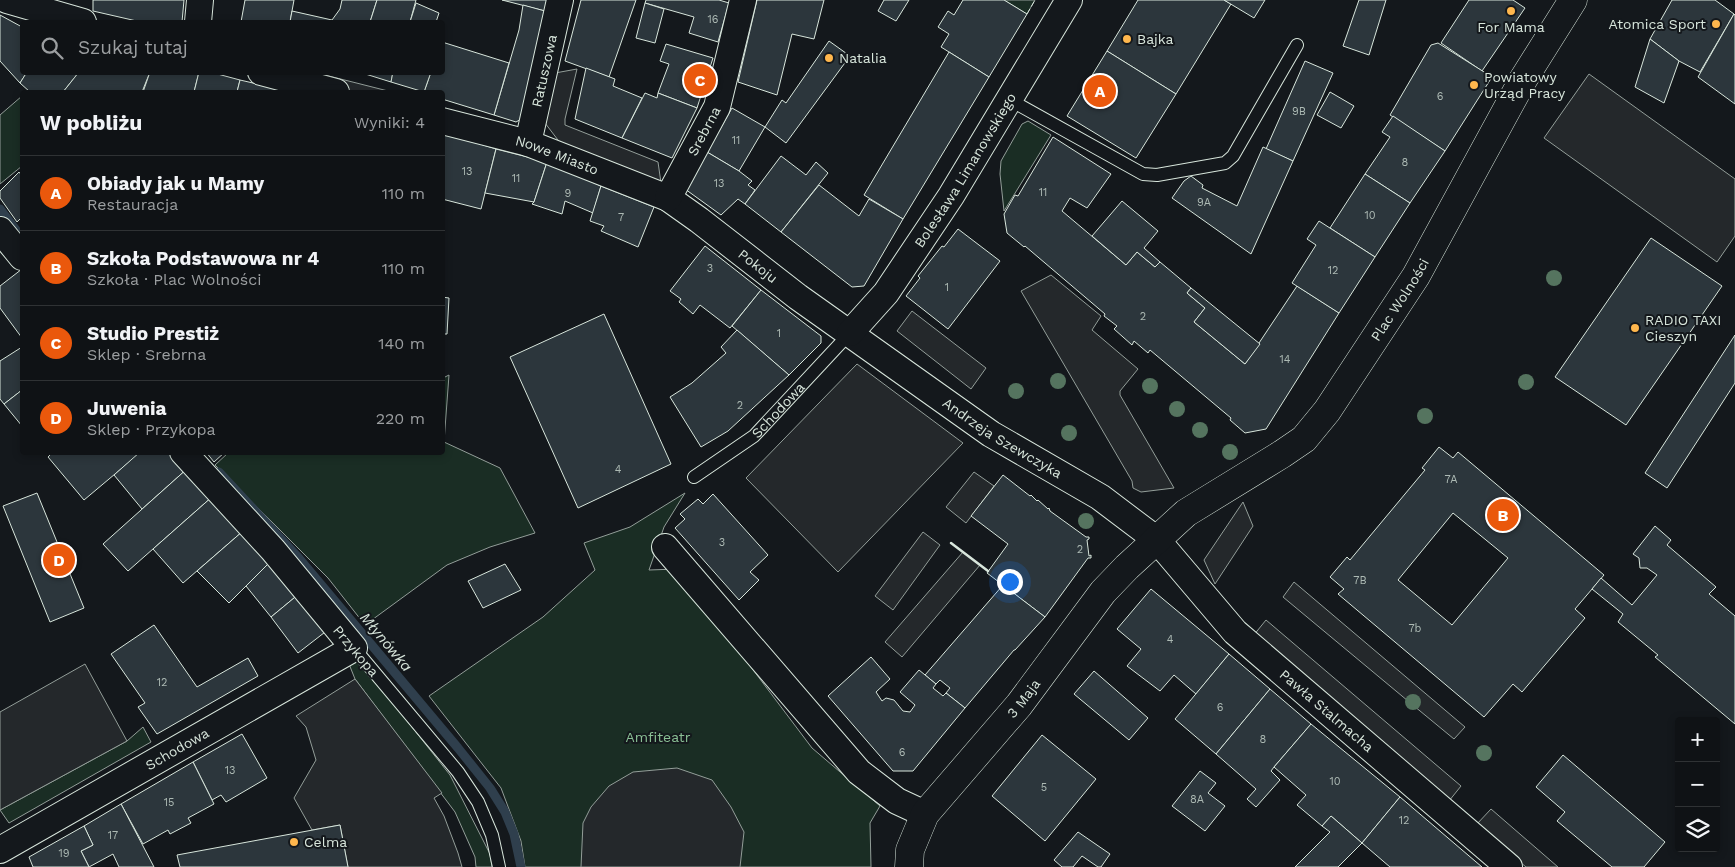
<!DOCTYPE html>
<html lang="pl">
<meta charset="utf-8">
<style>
:root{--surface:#0f1215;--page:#1d2022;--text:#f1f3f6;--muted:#9b9ea0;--line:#2f3234;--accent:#ea580c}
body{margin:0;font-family:"Work Sans",sans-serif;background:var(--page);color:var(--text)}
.controls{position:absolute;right:15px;bottom:15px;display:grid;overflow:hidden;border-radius:5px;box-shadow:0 2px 8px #0003}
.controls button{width:45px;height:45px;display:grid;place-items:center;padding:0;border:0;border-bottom:1px solid var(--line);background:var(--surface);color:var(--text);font:25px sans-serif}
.you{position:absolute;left:1009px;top:581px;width:18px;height:18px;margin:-12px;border:4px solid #fff;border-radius:50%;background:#1a73e8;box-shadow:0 0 0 8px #1a73e833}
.badge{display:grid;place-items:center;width:32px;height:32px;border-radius:50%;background:var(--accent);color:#fff;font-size:16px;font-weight:700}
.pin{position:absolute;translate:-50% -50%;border:2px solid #fff;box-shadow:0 1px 5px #0006}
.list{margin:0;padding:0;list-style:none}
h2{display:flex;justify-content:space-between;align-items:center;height:65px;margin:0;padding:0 20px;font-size:21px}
h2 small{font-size:16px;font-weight:400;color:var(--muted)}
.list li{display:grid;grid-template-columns:32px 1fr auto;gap:15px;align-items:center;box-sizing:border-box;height:75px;padding:0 20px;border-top:1px solid var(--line)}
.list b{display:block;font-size:19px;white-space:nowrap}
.list p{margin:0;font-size:16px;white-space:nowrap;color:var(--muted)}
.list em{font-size:16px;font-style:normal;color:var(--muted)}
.icon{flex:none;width:28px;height:28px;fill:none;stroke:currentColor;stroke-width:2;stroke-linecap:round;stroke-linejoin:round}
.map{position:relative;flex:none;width:1735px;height:867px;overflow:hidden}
.search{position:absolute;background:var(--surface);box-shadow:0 2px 8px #0003;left:20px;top:20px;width:425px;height:55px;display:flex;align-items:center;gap:12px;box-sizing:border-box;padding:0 18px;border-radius:5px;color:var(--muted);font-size:19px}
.panel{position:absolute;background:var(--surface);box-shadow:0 2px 8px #0003;left:20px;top:90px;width:425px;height:365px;border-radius:5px}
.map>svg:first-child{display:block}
.green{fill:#1a2d24;stroke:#939e99}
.parking{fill:#24282b;stroke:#939e99}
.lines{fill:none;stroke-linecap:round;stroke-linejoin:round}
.stream{stroke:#2f3f4d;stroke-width:9}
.building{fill:#2c363c;stroke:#d8e6dc;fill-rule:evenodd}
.service-casing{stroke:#d8e6dc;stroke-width:14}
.minor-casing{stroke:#d8e6dc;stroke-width:28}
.tertiary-casing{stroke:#d8e6dc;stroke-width:29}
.service{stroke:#14181c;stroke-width:12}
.minor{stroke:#14181c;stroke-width:26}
.tertiary{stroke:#14181c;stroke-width:28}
.fence{stroke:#d8e6dc;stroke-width:1;stroke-dasharray:6 2.5;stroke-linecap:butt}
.wall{stroke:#d8e6dc;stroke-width:2.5}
.tree{fill:#55745f}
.poi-dot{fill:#ffb74d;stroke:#14181c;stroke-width:2}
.labels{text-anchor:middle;stroke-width:4;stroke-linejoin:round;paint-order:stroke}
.number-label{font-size:11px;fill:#adbab4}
.poi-label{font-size:14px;fill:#d8e6dc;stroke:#14181c;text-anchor:start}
.street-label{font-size:14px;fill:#d8e6dc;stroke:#14181c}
.park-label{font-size:14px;fill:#8ac095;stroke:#14181c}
.water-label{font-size:15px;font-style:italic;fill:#d8e6dc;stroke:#14181c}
</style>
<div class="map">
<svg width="1735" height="867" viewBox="0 0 1735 867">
<rect width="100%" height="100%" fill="#14181c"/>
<g class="green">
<path d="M1004,0H1035L1027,14Z"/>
<path d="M22,96V166L0,184V115Z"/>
<path d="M1028,121L1051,135L1004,211L1000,174L1001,161L1022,124Z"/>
<path d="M449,375L444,442L500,468L535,533L490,547L447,565L365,625L328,578L215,465L228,453L442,452L443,378Z"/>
<path d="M685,493L664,527L649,570L677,569L812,748L880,806L870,823L871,867H525L521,841L501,788L429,696L543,617L595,570L584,543L630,527Z"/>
<path d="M358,659L450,775L490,854L492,867H476L475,857L455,812L355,679L349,664Z"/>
<path d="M143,727L151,742L9,823L0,810L127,741Z"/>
</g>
<g class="parking">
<path d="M577,69L565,119V125L658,162L661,183L561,144L545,123L555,73Z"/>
<path d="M280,73H317L392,92H355Z"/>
<path d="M1589,74L1735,179V236L1717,262L1544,138Z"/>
<path d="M1051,275L1101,316L1092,330L1138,369L1120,391V395L1174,488L1141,492L1133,488L1132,481L1021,291Z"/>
<path d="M912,311L986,368L971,389L897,331Z"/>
<path d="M857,364L963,443L838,572L746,478Z"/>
<path d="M974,472L994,486L966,523L946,507Z"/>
<path d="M1243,502L1253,526L1215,584L1204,560Z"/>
<path d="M923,532L940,545L893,610L875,596Z"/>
<path d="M963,552L980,565L902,657L885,642Z"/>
<path d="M1294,582L1465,727L1454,739L1414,706L1418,701L1412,697L1408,701L1283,597Z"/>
<path d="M1266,620L1461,786L1449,801L1253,636Z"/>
<path d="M85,664L127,741L0,810V712Z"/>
<path d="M355,679L442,793L434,798L444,816L458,853L462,867H348L340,825L312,830L294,798L316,760L306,727L296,716Z"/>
<path d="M677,768L712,780L731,807L744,832L740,867H581L583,823L591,807L609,786L633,772Z"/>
<path d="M1491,809L1558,867H1526L1476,825Z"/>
</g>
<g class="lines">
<g class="stream">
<path d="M0,209L16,230"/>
<path d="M219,472L297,556L458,748L490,788L505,812L514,834L521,867"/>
</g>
</g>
<g class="building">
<path d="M93,0H184L182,22H141L93,11Z"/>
<path d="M245,0H294L290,22H241Z"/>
<path d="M342,0H377L370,22H290L292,11L332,20L340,9Z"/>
<path d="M377,0H416L410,22H370Z"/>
<path d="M502,0H547L545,11Z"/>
<path d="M581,0H636L609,77L565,61Z"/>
<path d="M646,0H719L729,3L718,42L689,33L694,17L645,3Z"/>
<path d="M757,0H824L814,39L792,34L777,95L738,82Z"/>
<path d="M884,0H909L896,21L878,11Z"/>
<path d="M963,0H1004L1027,14L989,77L941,47L949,34L938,27L948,11L954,15Z"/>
<path d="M1138,0H1224L1231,4L1176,94L1107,51Z"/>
<path d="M1224,0H1265L1254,18Z"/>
<path d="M1359,0H1386L1369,55L1343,46Z"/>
<path d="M1469,0H1513L1525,8L1482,71L1441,43Z"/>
<path d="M1672,0H1715L1734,14L1700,72L1679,61L1650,39Z"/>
<path d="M416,3L439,13L436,22H410Z"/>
<path d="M645,3L664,9L655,43L636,38Z"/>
<path d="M523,5L545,11L523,118L516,122L494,115L519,30Z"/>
<path d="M1734,14L1735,15V104L1698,77Z"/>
<path d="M0,15L22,27V72H27L20,83L0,61Z"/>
<path d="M1650,39L1679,61L1664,103L1635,87Z"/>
<path d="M829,41L850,56L786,143L765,127L782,100L786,103Z"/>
<path d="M442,42L509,63L494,115L442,99V92H424L431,72H442Z"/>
<path d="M1438,43L1492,77L1445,151L1390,115L1431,45Z"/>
<path d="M666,44L713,58L697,108L658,93L669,64L660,61Z"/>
<path d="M1107,51L1176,94L1136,158L1067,116Z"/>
<path d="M949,52L989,77L903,219L864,195Z"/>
<path d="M1305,61L1333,73L1293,161L1266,149Z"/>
<path d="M586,68L615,79L613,86L642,98L622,138L575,119Z"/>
<path d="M27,72H79L63,92H30L20,83Z"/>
<path d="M79,72H150L142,92H63Z"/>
<path d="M150,72H199L194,92H143Z"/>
<path d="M199,72H210L240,80L237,92H194Z"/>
<path d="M359,72H393L391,82Z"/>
<path d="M393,72H431L424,92L391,82Z"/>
<path d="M240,80L279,89L278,92H237Z"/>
<path d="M1330,92L1354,106L1341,128L1317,115Z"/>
<path d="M645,93L657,98L658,93L697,108L672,158L622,138Z"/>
<path d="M732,108L765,127L739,171L707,152Z"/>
<path d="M1393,116L1445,151L1410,203L1365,174L1390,137L1382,132Z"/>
<path d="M442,132L496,149L481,209L442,199Z"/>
<path d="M1053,137L1111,174L1087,208L1070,198L1062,211L1126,265L1137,252L1155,267L1160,262L1191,288L1187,293L1205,308L1194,322L1245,364L1297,286L1339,313L1266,429L1245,433L1230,420L1231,418L1150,350L1148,353L1134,341L1132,345L1114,329L1117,326L1104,316L1105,314L1025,246L1024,247L1007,233L1004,214L1015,195L1018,196Z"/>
<path d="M1263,147L1293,161L1251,254L1172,198L1184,181L1191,176L1203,185L1202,188L1237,206Z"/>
<path d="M496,149L547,162L534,202L485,193Z"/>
<path d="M707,152L739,171L752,181L748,185L755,190L745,204L738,199L721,215L685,189Z"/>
<path d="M781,156L806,175L816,162L828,173L781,232L745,204Z"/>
<path d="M547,162L601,186L593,213L565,201L562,214L532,204L534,202Z"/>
<path d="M19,172L22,176V217L17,222L0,198V191Z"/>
<path d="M1365,174L1410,203L1375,257L1330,228Z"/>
<path d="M819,185L859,216L869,199L903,219L864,286L852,287L781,232Z"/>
<path d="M601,186L654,207L638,247L601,231L604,226L590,221Z"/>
<path d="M1122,201L1158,231L1144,248L1160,262L1155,267L1137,252L1126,265L1092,236Z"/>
<path d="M1319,221L1375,257L1339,313L1292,283L1316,245L1307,239Z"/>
<path d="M958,229L1000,261L948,329L906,296L920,278L918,276L942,246L944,247Z"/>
<path d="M1651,238L1722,286L1626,425L1555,377Z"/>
<path d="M705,246L761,290L730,328L700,305L693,314L679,302L681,299L670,291Z"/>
<path d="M22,269V338L0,308V286Z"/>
<path d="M1191,288L1260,344L1245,364L1194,322L1205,308L1187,293Z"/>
<path d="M761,290L821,336V343L789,375L732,326Z"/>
<path d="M442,297L449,298L447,334H442Z"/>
<path d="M604,314L671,464L578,508L510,357Z"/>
<path d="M737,330L789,375L728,431L701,447L670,397L692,383L726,353L721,347Z"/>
<path d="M1735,335V383L1667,488L1645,473Z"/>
<path d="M22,347V390L4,404L0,399V361Z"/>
<path d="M22,390V426L4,404Z"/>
<path d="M1439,447L1453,458L1458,452L1604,575L1575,609L1585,618L1522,692L1513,684L1484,717L1338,594L1344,589L1330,577L1347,557L1350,560L1425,470L1422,468ZM1453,513L1508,558L1452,625L1398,580Z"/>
<path d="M53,452H139L140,453L84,500L48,457Z"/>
<path d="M140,452H175L188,468L142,509L114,475Z"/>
<path d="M206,452H225L214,462Z"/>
<path d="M188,468L213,496L128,571L103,544Z"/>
<path d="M1003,475L1030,496L1031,495L1037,501L1038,500L1048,509L1049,508L1050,511L1086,537H1089V539L1087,540L1089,556L1091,555V558H1088L1045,617L987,573L1008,544L971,516Z"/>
<path d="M37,493L84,608L50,622L3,506Z"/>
<path d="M713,494L768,555L750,572L759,580L739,600L675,528L685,519L680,514L698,499L703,504Z"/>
<path d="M213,496L243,531L183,583L153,549Z"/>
<path d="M1655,526L1671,540L1667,545L1716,587L1709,594L1735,616V724L1655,657L1658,655L1618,622L1623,614L1592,589L1601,578L1632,605L1657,575L1647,568H1640L1639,558L1633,554Z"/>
<path d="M243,531L273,559L229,603L197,571Z"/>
<path d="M273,559L300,593L271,617L246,586Z"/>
<path d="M505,564L521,590L483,608L468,581Z"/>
<path d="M1003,585L1045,617L1015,650H1014L965,708L946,693L950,688L940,680L936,684L925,675Z"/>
<path d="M1151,589L1229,654L1196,694L1174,675L1160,691L1127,666L1141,649L1117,629Z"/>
<path d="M300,593L329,629L298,653L271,617Z"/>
<path d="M154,625L197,687L248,658L258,676L157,734L138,707L145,703L111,654Z"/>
<path d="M1229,654L1270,689L1216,754L1175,719Z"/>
<path d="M871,657L890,679L876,692L882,701L886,698L894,700L903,711L910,712L915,705L900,692L919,670L936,684L933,688L943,696L946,693L965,708L913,771H893L828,696Z"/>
<path d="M1094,671L1148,718L1129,740L1074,694Z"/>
<path d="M1270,689L1311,724L1274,767L1271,771L1280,780L1256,807L1247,799L1256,789L1216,754Z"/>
<path d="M1311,724L1400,797L1362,843L1331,816L1322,826L1297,805L1306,795L1274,767Z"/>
<path d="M242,734L267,778L226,802L221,795L212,800L193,762Z"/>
<path d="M1042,735L1096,779L1045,841L992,796Z"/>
<path d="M1563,755L1665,842L1644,867H1612L1557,821L1565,812L1536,787Z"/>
<path d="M193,762L214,804L188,818L191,823L170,834L168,830L143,844L121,804Z"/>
<path d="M1200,771L1216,783L1208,793L1225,806L1205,831L1172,806Z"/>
<path d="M1400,797L1482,867H1390L1362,843Z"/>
<path d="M121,804L154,867H119L113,854L89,867L81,851L93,845L84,826Z"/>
<path d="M1331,816L1362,843L1338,867H1295L1330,832L1322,826Z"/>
<path d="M340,825L348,867H180L177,855Z"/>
<path d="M84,826L93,845L81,851L89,867H33L29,857Z"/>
<path d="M1078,832L1110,854L1101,867H1098L1082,856L1073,867H1062L1054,860Z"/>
</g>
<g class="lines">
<defs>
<g id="service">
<path d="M1010,100L1143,174L1157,175L1225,163L1233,156L1297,45"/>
<path id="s1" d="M694,477L754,436L850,333"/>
<path d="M354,648L458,772L478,802L492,835L499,867"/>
</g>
<g id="minor">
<path d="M7,0L83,22"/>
<path d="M198,22L200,0"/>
<path d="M261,72L336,92"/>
<path id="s2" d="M442,121L528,143L668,198L699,220L798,297L991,434L1100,497L1157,540L1235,632L1509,867"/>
<path id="s3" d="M528,143L560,0"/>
<path id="s4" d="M668,198L717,107L743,0"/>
<path d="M0,230L22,257"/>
<path id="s5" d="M850,333L886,293L951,196L1069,0"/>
<path d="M665,547L859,772L897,801L925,814"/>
<path id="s6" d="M0,850L354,648L273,550L183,452"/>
</g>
<g id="tertiary">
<path id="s7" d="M909,867L910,850L925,814L1019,705L1103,592L1127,567L1186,513L1282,454L1304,439L1327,411L1416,276L1524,78L1573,0"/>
</g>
</defs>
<use href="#service" class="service-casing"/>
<use href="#minor" class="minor-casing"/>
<use href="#tertiary" class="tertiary-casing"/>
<use href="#service" class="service"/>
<use href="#minor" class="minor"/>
<use href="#tertiary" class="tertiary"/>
<path class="fence" d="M1027,14L1035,0"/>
<path class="wall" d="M951,543L988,571"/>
</g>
<g class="tree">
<circle cx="1554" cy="278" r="8"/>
<circle cx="1058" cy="381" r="8"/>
<circle cx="1526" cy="382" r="8"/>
<circle cx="1150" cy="386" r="8"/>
<circle cx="1016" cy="391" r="8"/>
<circle cx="1177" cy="409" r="8"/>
<circle cx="1425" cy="416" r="8"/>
<circle cx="1200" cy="430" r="8"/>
<circle cx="1069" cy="433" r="8"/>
<circle cx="1230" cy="452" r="8"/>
<circle cx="1086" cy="521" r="8"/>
<circle cx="1413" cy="702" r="8"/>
<circle cx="1484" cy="753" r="8"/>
</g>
<g class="poi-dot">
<circle cx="1511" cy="11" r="5"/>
<circle cx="1716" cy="24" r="5"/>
<circle cx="1127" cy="39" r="5"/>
<circle cx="829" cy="58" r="5"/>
<circle cx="1474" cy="85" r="5"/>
<circle cx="1635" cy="328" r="5"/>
<circle cx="294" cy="842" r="5"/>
</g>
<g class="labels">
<g class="number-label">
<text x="713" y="23">16</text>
<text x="1440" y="100">6</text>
<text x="1299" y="115">9B</text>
<text x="736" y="144">11</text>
<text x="1405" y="166">8</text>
<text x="467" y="175">13</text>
<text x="516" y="182">11</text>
<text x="719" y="187">13</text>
<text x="1043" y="196">11</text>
<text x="568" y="197">9</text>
<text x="1204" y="206">9A</text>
<text x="1370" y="219">10</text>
<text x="621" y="221">7</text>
<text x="710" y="272">3</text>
<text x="1333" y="274">12</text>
<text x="947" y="291">1</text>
<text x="1143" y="320">2</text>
<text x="779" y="337">1</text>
<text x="1285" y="363">14</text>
<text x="740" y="409">2</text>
<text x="618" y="473">4</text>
<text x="1451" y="483">7A</text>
<text x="722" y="546">3</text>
<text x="1080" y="553">2</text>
<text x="1360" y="584">7B</text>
<text x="1415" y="632">7b</text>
<text x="1170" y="643">4</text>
<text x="162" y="686">12</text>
<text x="1220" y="711">6</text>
<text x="1263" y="743">8</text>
<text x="902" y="756">6</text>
<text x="230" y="774">13</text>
<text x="1335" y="785">10</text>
<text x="1044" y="791">5</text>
<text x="1197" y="803">8A</text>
<text x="169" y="806">15</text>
<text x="1404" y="824">12</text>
<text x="113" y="839">17</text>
<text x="64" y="857">19</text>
</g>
<g class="poi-label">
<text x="1706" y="29" text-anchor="end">Atomica Sport</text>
<text x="1511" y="32" text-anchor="middle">For Mama</text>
<text x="1137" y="44">Bajka</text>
<text x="839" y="63">Natalia</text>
<text x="1484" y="82">Powiatowy<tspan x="1484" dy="16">Urząd Pracy</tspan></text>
<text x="1645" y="325">RADIO TAXI<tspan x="1645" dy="16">Cieszyn</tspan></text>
<text x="304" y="847">Celma</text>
</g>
<g class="street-label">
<text dy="5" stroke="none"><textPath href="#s3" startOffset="74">Ratuszowa</textPath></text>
<text dy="5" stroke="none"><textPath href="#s4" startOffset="76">Srebrna</textPath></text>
<text dy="5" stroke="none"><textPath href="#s2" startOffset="120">Nowe Miasto</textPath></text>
<text dy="5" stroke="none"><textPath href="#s5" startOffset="200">Bolesława Limanowskiego</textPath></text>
<text dy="5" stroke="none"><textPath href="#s2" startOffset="352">Pokoju</textPath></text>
<text dy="5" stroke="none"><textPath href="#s7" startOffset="764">Plac Wolności</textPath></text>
<text dy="5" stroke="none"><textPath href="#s1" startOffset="108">Schodowa</textPath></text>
<text dy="5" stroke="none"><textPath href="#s2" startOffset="651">Andrzeja Szewczyka</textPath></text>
<text transform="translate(356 651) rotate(50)" y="5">Przykopa</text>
<text dy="5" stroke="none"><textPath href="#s7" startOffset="208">3 Maja</textPath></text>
<text dy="5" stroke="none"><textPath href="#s2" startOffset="1078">Pawła Stalmacha</textPath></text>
<text dy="5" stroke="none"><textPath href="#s6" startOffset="204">Schodowa</textPath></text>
</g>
<g class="park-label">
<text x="658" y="742">Amfiteatr</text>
</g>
<g class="water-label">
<text transform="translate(386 642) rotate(50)" y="5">Młynówka</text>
</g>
</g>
</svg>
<div class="controls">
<button>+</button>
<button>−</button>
<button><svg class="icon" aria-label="layers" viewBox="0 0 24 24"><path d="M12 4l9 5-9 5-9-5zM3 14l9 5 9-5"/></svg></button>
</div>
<div class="you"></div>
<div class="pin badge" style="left:1100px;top:91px">A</div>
<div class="pin badge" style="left:1503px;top:515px">B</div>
<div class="pin badge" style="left:700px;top:80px">C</div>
<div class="pin badge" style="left:59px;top:560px">D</div>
<div class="search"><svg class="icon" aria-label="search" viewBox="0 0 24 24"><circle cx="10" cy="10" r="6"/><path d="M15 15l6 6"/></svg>Szukaj tutaj</div>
<section class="panel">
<h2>W pobliżu<small>Wyniki: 4</small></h2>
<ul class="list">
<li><span class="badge">A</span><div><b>Obiady jak u Mamy</b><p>Restauracja</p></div><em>110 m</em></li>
<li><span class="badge">B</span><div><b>Szkoła Podstawowa nr 4</b><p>Szkoła · Plac Wolności</p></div><em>110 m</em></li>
<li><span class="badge">C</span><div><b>Studio Prestiż</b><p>Sklep · Srebrna</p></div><em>140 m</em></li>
<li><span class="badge">D</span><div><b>Juwenia</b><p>Sklep · Przykopa</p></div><em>220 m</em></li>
</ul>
</section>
</div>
